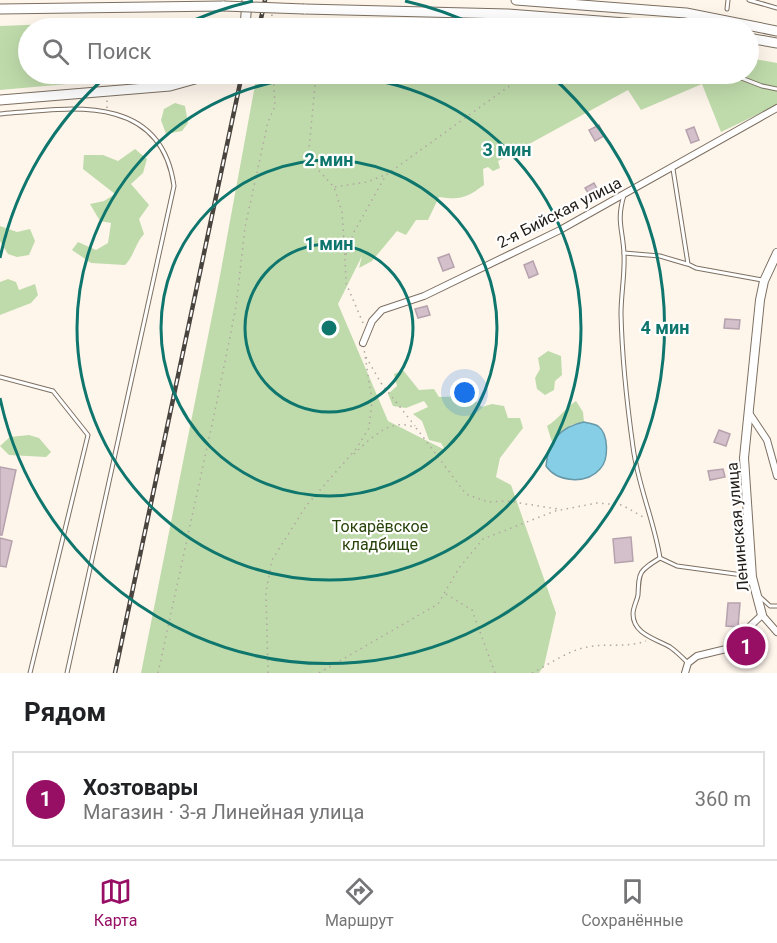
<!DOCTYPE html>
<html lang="ru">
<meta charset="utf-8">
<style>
:root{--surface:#fff;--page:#f6f6f6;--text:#202124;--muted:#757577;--line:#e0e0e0;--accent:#970f65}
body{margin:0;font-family:Roboto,sans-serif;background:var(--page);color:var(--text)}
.you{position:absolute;left:465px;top:393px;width:21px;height:21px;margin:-15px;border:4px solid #fff;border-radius:50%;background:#1a73e8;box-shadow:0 0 0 9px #1a73e833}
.badge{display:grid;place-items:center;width:39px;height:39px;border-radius:50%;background:var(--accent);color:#fff;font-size:20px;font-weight:700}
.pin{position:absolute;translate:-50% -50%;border:3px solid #fff;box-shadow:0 2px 6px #0006}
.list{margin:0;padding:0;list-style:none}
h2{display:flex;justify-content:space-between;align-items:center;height:78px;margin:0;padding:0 24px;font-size:26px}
h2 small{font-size:20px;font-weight:400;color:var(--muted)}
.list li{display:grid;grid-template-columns:39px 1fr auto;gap:18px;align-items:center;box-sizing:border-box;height:96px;margin:0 12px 12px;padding:0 12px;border:2px solid var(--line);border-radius:0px}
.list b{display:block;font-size:22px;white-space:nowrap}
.list p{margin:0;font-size:20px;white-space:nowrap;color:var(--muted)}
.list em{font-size:20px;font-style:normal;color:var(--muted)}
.icon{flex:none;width:33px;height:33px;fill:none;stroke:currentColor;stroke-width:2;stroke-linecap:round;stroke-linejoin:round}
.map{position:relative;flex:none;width:777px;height:673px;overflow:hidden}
.search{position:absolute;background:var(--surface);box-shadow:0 6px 24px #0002;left:18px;right:18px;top:18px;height:66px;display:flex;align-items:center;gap:15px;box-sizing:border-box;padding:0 21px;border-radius:33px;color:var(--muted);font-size:22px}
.sheet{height:186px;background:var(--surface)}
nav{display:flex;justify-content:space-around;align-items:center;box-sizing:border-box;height:84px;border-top:2px solid var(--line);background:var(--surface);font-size:16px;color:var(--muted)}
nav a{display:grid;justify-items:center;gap:3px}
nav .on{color:var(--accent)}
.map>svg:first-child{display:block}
.green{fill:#bfdbab}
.water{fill:#85cee6;stroke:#6799a8;stroke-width:1.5}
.building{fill:#d4c0cb;stroke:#b5a2ad;stroke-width:1.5}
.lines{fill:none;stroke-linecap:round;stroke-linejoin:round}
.service-casing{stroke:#7d7062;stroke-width:5}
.minor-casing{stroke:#7d7062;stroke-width:8}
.tertiary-casing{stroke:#7d7062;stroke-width:10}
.trunk-casing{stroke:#7d7062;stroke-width:11}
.path{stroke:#b0a8a0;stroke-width:1.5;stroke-dasharray:1.5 4.5;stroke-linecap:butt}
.service{stroke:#fff;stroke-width:3}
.minor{stroke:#fff;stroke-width:6}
.tertiary{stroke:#fff;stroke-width:8}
.trunk{stroke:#fff;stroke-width:9}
.rail-casing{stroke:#4a443f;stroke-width:4.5}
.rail{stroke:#fff;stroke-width:2;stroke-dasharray:7;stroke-linecap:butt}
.trunk-bridge-casing{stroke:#7d7062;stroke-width:11;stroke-linecap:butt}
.trunk-bridge{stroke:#fff;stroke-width:9}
.ring{fill:none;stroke:#0f766e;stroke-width:3}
.labels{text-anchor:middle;stroke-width:4.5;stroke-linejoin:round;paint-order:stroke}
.street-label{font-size:16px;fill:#221d18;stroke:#fff}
.park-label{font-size:16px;fill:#28430a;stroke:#fff}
.centre{fill:#0f766e;stroke:#fff;stroke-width:3}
.ring-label{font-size:18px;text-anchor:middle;font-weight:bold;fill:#0f766e;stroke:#fff;stroke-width:4.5;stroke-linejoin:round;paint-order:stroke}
</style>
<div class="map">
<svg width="777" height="673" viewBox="0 0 777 673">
<rect width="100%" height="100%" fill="#fef5eb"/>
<g class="green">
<path d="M102,22L226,25L225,28H28V74H179L0,90V26Z"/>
<path d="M749,58L777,63V105L721,132L702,84L641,110L628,90L498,161L500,168L493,171L488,167L483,169L484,185C466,198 461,200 439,197L428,220H416L406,235L397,231L372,261L359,268L362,256L338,304L388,421L445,450L441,443L429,440L422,421L413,414L428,407L424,401L406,408L393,406L388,394L397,386L394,374L403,370L419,390L434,389L439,397L471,396L482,407L492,404L504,406L508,418H520L523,428L500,458L496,477L511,485L556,613L544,666L539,673H141L219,281L257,74H748Z"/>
<path d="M175,103L185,106L188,123L182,131L166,134L161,120L164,109Z"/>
<path d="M135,149L147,159L143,173L131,184L149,205L139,219L144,234C135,244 134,256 125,265L91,263L72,250L78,242L96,250L108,243L111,223L100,221L90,204L104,201L115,194L83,169L84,155H103L118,161Z"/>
<path d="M0,226L17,232L30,229L35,241L29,255L17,257L8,254L0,241Z"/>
<path d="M8,279L16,282L19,290L35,284L38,295L31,303L0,315V282Z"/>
<path d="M548,351L561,356L562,375L555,381L554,390L545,395L537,389L535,378L540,369L538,358Z"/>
<path d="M576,401L583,412L584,422L571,425L552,442L547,426C559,419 564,409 576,401Z"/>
<path d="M29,435L39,438L51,452L46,457L9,455L0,446L10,437Z"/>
</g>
<path class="water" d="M584,422C587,423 594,424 598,426C609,434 609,460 600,469C586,485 557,482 546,466C548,442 559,427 584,422Z"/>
<g class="building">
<path d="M599,125L604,136L595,141L589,130Z"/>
<path d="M694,127L699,140L691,143L686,130Z"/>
<path d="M594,183L600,194L592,199L585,188Z"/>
<path d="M537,219L542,229L533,233L528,224Z"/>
<path d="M449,254L454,267L443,271L438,258Z"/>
<path d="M533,261L538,274L529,278L524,265Z"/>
<path d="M427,306L430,315L418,318L415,309Z"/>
<path d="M725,319L740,320L739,329L724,328Z"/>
<path d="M719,430L730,434L726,446L714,442Z"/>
<path d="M0,467L16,470L2,535H0Z"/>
<path d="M723,469L725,477L710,480L708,471Z"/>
<path d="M631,537L633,561L615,563L613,539Z"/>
<path d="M0,538L12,541L6,567L0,566Z"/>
<path d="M728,603H740L738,627L726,626Z"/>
<path d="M749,636H755V640H762V654H746Z"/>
</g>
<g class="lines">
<defs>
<g id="service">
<path d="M749,0L777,8"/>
<path d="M727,9L728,0"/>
<path d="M731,74L762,86L777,89"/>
<path d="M0,114C70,108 161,92 174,186L67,673"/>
<path d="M673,169L688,264L696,268L762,280"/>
<path d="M624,195C616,222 623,229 624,254C625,274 621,294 621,314C622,358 627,404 633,447C638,486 654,520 660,558L677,566L750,576"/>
<path d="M624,253L660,256L687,264"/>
<path d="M0,377L53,391L88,435L30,673"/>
<path d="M660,558C639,571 639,571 638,595C637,601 633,607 633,614C633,634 656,639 670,647C676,651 682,657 688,663"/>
<path d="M759,596L770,606H777"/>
</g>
<g id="minor">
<path d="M363,343L372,321L382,310L424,296L560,230L777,108"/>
<path d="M749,413L767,440L777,476"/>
<path d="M685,673L688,663L697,656L726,649L762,615L777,632"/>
</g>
<path id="tertiary" d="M762,615L752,577L744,458L760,300L764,281L777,253"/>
<g id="trunk">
<path d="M516,0L686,13L777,31"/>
<path d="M0,9L224,6"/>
<path d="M304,9L508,14L691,28"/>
<path d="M245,28L247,0"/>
<path d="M748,38L777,43"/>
<path d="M0,100L170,86L213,74"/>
</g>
</defs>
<use href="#service" class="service-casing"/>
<use href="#minor" class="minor-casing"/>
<use href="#tertiary" class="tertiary-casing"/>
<use href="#trunk" class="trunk-casing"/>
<g class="path">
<path d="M271,28L272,14"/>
<path d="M311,74L315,86L308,159L334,187L342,212L345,256"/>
<path d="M107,108V98"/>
<path d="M335,187L367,182L385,175"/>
<path d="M363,323L346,283L345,257L354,232L386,175L526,74"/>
<path d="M366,357L381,383L415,426"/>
<path d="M354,454C371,438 393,415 417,429L466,494L488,502L507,501L558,509"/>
<path d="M446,594L472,610L495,673"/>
<path d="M158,673L216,406L236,307L245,227L268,122L275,106L273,74"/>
<path d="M268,673L266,592L272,560L306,506L356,449L369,428L372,401L364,349"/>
<path d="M319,673L438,604L459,568L483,539L555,511L597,503L622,505L645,518"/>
<path d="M532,673C548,665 569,650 587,647C607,643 627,648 646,641"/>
</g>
<use href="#service" class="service"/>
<use href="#minor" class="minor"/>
<use href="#tertiary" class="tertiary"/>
<use href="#trunk" class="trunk"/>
<defs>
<g id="rail">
<path d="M259,28L265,0"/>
<path d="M115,673L242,74"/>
</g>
</defs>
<use href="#rail" class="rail-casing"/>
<use href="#rail" class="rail"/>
<defs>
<path id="trunk-bridge" d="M224,6L304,9"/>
</defs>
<use href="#trunk-bridge" class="trunk-bridge-casing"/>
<use href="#trunk-bridge" class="trunk-bridge"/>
</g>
<g class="ring">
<circle cx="329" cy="328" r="84"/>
<circle cx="329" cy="328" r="168"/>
<circle cx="329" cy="328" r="252"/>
<path d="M0 258A336 336 0 0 1 109 74M179 27A336 336 0 0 1 253 1M405 1A336 336 0 0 1 479 27M549 74A336 336 0 1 1 0 398"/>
</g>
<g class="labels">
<g class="street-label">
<text transform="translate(559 212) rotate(-27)" y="6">2-я Бийская улица</text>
<text transform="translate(737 527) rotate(-95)" y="6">Ленинская улица</text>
</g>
<g class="park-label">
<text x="380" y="532">Токарёвское<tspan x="380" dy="18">кладбище</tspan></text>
</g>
</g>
<circle cx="329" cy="328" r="9" class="centre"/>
<g class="ring-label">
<text x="507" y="156">3 мин</text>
<text x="329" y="166">2 мин</text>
<text x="329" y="250">1 мин</text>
<text x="665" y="334">4 мин</text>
</g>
</svg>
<div class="you"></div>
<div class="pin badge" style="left:746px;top:646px">1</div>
<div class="search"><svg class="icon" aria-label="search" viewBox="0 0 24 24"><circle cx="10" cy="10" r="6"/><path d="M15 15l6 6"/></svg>Поиск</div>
</div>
<section class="sheet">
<h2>Рядом<small></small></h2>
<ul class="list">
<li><span class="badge">1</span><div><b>Хозтовары</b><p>Магазин · 3-я Линейная улица</p></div><em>360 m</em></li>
</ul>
</section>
<nav>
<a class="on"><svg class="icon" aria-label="map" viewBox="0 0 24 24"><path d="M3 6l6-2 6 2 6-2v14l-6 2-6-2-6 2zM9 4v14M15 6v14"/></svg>Карта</a>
<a><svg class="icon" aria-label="directions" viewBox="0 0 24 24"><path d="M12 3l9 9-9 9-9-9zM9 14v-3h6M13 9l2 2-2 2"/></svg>Маршрут</a>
<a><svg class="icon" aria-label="saved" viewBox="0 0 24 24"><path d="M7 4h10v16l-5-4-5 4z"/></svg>Сохранённые</a>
</nav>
